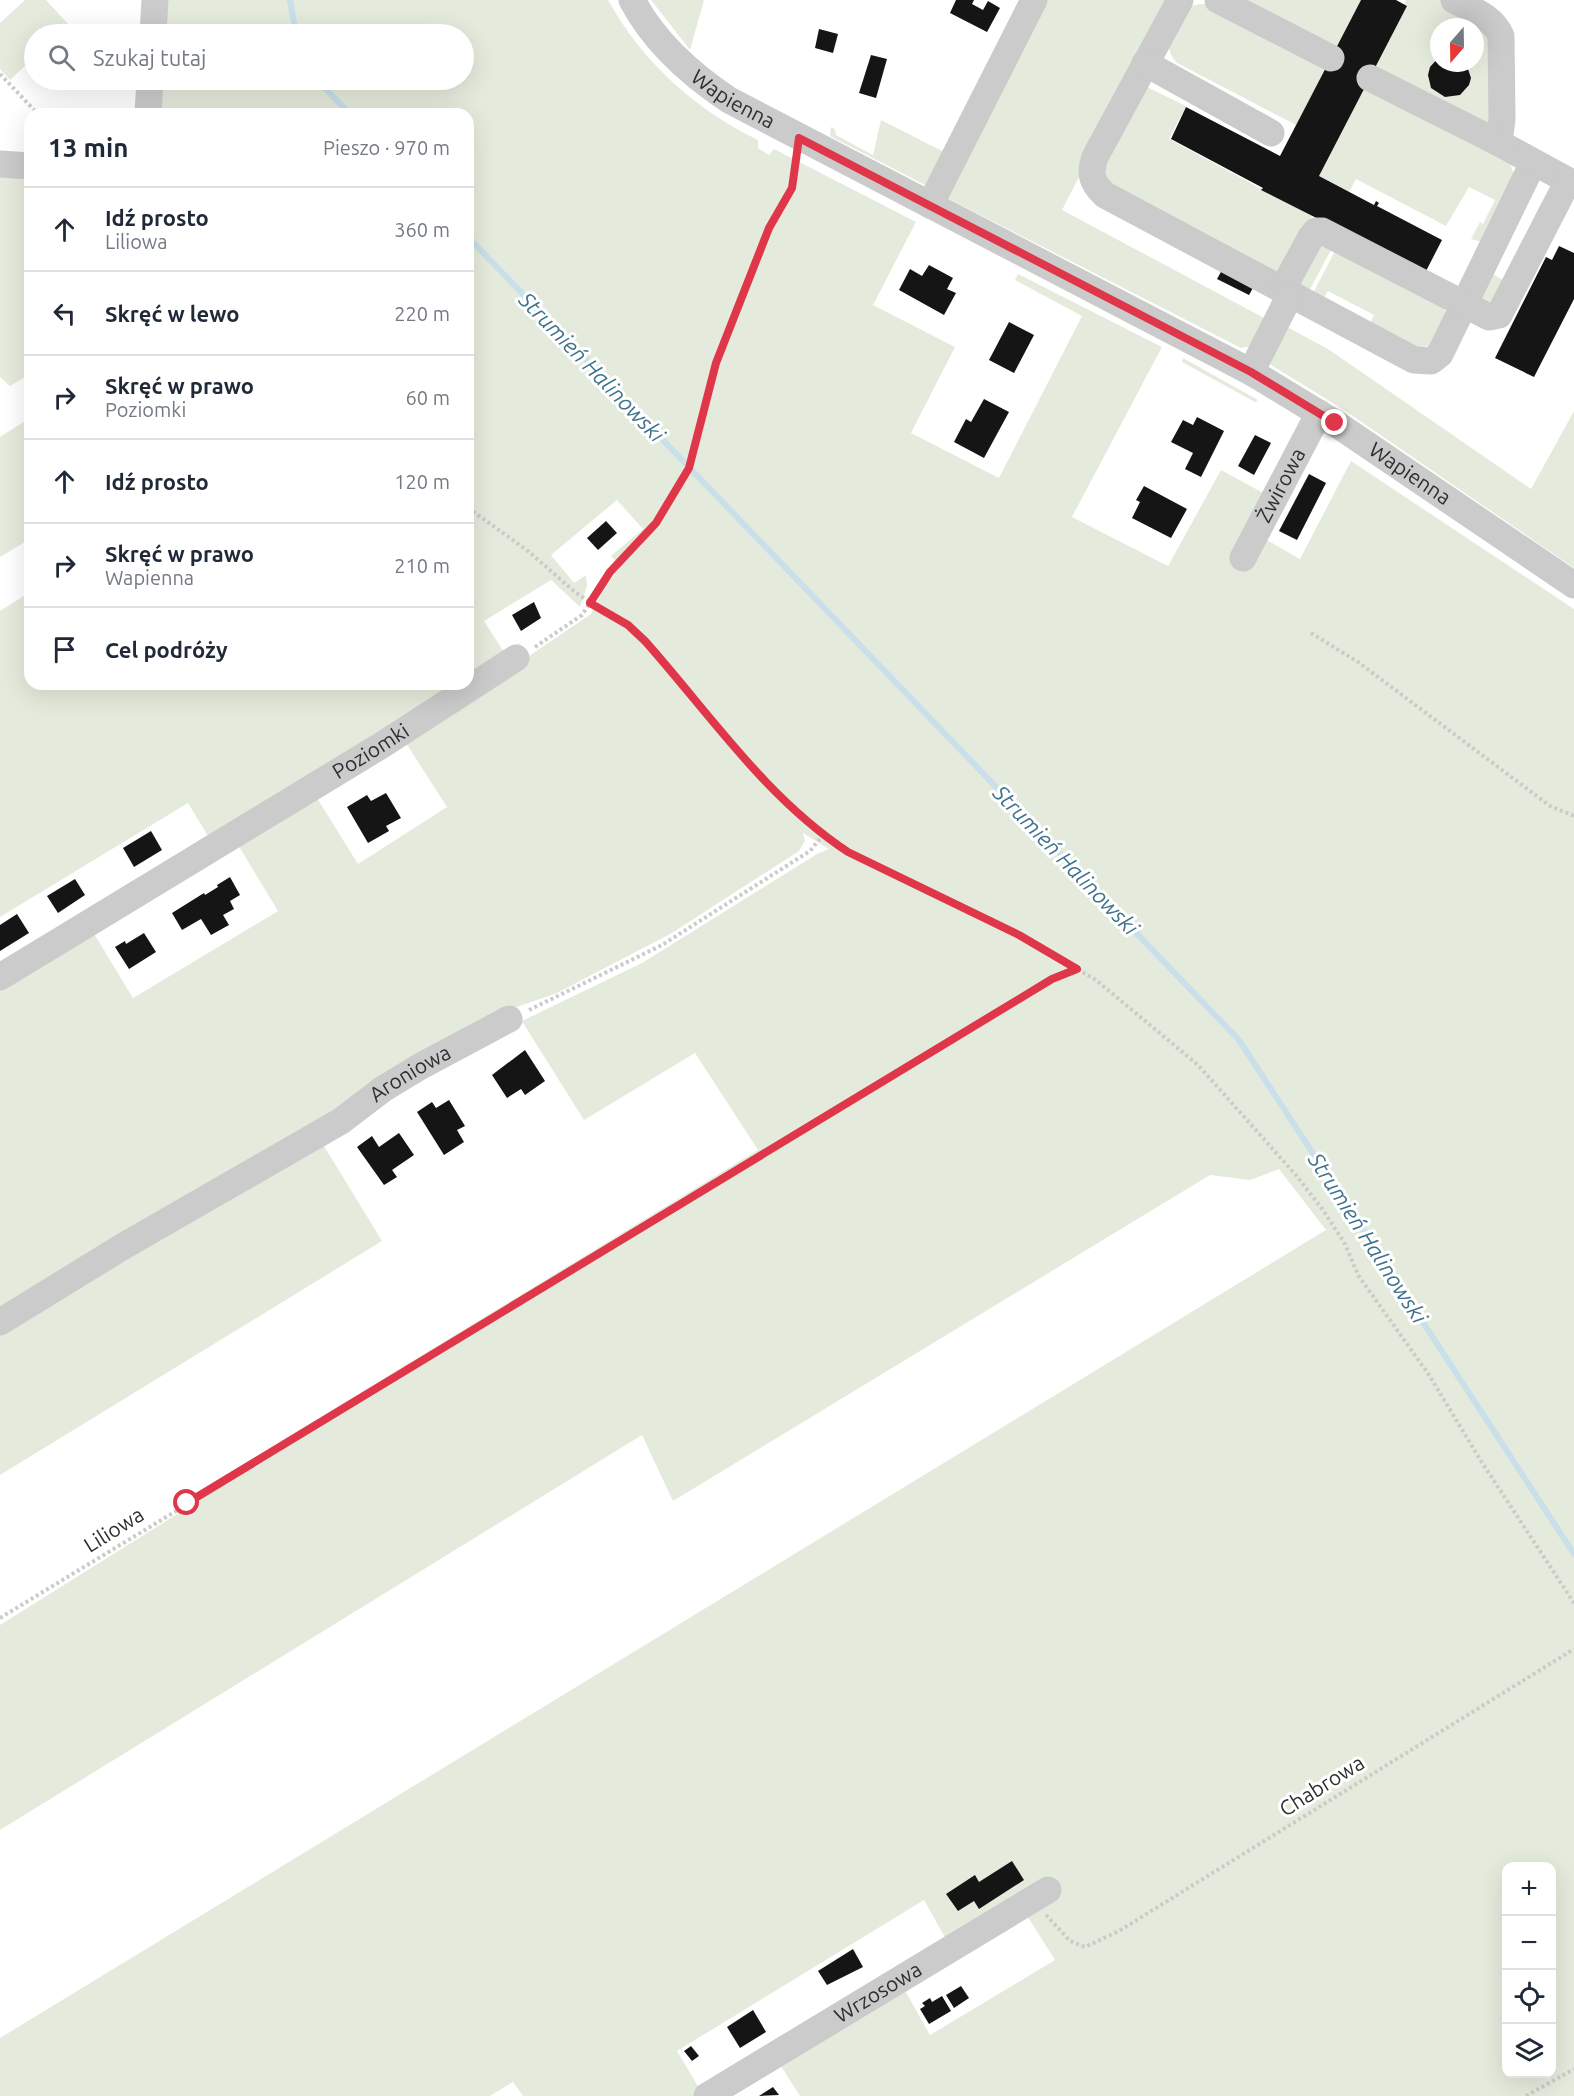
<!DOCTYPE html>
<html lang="pl">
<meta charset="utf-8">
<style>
:root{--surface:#fff;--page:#f2f2f3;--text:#1f2937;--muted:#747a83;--line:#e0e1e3}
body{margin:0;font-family:Ubuntu,sans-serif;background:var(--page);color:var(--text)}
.controls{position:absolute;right:18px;bottom:18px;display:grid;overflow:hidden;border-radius:12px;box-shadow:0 6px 24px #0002}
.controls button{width:54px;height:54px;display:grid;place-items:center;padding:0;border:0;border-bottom:2px solid var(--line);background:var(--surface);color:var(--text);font:30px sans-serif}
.compass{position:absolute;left:1430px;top:18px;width:54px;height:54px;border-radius:50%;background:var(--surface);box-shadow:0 6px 24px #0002;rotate:200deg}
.stop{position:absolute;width:18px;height:18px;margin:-14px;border:4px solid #df364a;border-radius:50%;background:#fff}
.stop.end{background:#df364a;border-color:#fff;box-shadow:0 2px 6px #0008}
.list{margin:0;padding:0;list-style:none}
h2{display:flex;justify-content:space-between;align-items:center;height:78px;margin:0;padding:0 24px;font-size:26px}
h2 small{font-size:20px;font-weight:400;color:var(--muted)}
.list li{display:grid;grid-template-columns:39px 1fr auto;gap:18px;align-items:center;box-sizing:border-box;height:84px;padding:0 24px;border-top:2px solid var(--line)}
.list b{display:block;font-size:22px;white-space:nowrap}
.list p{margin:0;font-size:20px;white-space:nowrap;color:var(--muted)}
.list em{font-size:20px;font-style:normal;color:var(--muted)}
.icon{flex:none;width:33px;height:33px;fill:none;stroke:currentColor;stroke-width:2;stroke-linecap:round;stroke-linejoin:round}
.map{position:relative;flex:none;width:1574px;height:2096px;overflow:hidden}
.search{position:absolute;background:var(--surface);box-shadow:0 6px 24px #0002;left:24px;top:24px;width:450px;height:66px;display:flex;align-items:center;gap:15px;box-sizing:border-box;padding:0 21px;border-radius:33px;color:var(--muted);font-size:22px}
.panel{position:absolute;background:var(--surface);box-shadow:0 6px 24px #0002;left:24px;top:108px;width:450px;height:582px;border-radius:18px}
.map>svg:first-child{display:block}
.green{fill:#e5ebdc;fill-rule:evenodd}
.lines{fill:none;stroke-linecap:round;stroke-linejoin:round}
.stream{stroke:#c9dfea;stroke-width:6}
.building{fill:#151515}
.path{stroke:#cbcbcb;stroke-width:4;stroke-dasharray:3 3;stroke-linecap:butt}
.minor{stroke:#cbcbcb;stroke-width:27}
.route{stroke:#df364a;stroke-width:8}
.labels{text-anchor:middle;stroke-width:6;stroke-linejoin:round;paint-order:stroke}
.street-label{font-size:21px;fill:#2e2e2e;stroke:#fff}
.water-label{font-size:22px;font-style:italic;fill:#3f728d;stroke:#fff}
</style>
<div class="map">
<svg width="1574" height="2096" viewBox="0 0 1574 2096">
<rect width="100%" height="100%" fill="#fff"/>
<g class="green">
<path d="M25,0H46L69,25L59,34H34V57L10,80L0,69V23Z"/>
<path d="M160,0H608C643,63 695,109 758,140V148L769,155L774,149L916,222L873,305L955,347L911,433L999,478L1082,316L1015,280L1018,274L1162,347L1072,517L1168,566L1221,470L1276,500L1258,535L1300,559L1351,461L1574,609V2096H800L777,2060L902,1985L930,2035L1055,1960L1026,1914L948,1943L924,1900L677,2051L702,2093L696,2096H523L513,2082L490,2096H0V2038L1326,1230L1279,1169L1250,1180L1210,1175L673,1501L642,1435L0,1830V1625L198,1501L193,1495L758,1150L695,1053L584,1120L523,1023L497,1039L495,1034L642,963L817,854L829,849L803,833L805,841L799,851L672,933L557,993L476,1021L443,1044L0,1311V985L93,932L133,998L278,911L238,845L317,798L358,864L447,807L404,740L591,614L604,588L621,566L611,556L643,529L617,500L551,555L574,583L586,575L587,586L580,607L551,580L484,621L504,652L523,641L500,661L468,681V114H153L155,80H464V34H158ZM1506,1866H1552V2074H1506Z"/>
<path d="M651,0H704L690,50Z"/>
<path d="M1040,0H1170L1062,210L1268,320L1252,346L1241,348L947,198Z"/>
<path d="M1233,0H1361L1334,52Z"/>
<path d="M1406,0H1444L1490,27L1492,121L1486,124L1372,74L1407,6L1404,4ZM1439,27H1475V63H1439Z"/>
<path d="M1200,4H1211L1328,63L1296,125L1177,63C1157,41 1177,26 1191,6Z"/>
<path d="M1367,83L1510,162L1515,179L1483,242L1471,239L1480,222L1483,224L1495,200L1469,187L1446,226L1356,179L1349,192L1319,176Z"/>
<path d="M1143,85L1186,106L1169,139L1312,216L1279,281L1119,196L1102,175L1122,127Z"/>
<path d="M881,120L950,155L925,185L830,136L831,127L835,129L836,135L873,155Z"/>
<path d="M0,169L30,170V374L10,386L0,377Z"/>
<path d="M1318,238L1333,246L1307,295L1292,287Z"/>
<path d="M1337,247L1444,308L1446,314L1433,344L1417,349L1370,323L1374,315L1328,291L1323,299L1311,297Z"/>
<path d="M1493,274L1503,280L1495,304L1483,303L1477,281Z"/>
<path d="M1289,328L1328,349L1531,489L1574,411V568L1344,410L1271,365L1269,356L1286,329Z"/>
<path d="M1183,358L1258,400L1255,402L1182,362Z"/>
<path d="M30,418V539L0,557V437Z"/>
<path d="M30,592V684H463L211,841L188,803L0,917V611Z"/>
<path d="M321,1141L382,1241L0,1475V1323Z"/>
</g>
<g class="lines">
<g class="stream">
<path d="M290,0L296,34"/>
<path d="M317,80L350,114"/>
<path d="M468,237L1239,1040L1574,1554"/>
</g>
</g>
<g class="building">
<path d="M956,0H974L972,4L983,10L988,1L1000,8L987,32L950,13Z"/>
<path d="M1361,0H1396L1407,6L1319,176L1374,205L1376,201L1379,203L1377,206L1442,240L1425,273L1261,190L1263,188L1171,139L1186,107L1280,156Z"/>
<path d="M819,29L838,34L833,53L815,48Z"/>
<path d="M871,55L887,59L876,98L859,93Z"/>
<path d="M1439,57V63H1466L1471,78L1469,85L1460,95L1445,97L1431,88L1428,75L1430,67Z"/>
<path d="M1559,246L1574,253V299L1534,377L1495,358L1546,257L1552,260Z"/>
<path d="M929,265L953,278L947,289L956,293L944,315L899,290L910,269L922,276Z"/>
<path d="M1222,270L1254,286L1249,295L1217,279Z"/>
<path d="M1009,322L1034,335L1014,373L989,360Z"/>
<path d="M984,399L1009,412L984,458L954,442L966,419L971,422Z"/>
<path d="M1197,417L1224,431L1201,477L1185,469L1193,453L1171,442L1183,420L1193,425Z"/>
<path d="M1255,435L1271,443L1254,475L1238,466Z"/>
<path d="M1309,474L1326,483L1297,540L1279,531Z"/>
<path d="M1144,486L1187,509L1171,538L1132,518L1140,502L1136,500Z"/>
<path d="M606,521L617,533L598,550L587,538Z"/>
<path d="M534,602L541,618L521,631L512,615Z"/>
<path d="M386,793L401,818L386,826L389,831L368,843L347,807L367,795L371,801Z"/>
<path d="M151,831L162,850L134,867L123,848Z"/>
<path d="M230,877L240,895L230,901L234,909L223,915L229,925L211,935L201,919L182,930L172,913L204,893L205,895L218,887L217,885Z"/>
<path d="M75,879L85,895L58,913L47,896Z"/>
<path d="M17,914L29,933L0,951V925Z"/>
<path d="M144,933L156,952L129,969L115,947L125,941L126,944Z"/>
<path d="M525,1050L545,1081L525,1095L521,1089L507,1098L492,1075Z"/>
<path d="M449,1100L465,1126L457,1130L464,1142L444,1155L417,1112L432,1102L436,1108Z"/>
<path d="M399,1133L414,1155L392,1170L397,1177L384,1185L357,1147L372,1136L379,1147Z"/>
<path d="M1012,1861L1024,1880L979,1909L974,1901L958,1911L946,1894L975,1875L979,1882Z"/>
<path d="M853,1949L863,1967L827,1985L818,1971Z"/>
<path d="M961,1986L969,1998L954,2008L946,1995Z"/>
<path d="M942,1996L951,2011L929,2024L920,2009L925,2006L922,2003L930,1998L932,2002Z"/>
<path d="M753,2010L766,2032L740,2048L727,2027Z"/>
<path d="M691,2046L699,2056L692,2061L684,2051Z"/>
<path d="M773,2087L779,2095L759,2096Z"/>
</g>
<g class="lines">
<g class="path">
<path d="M0,74L38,114"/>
<path d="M468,508L528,551L576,593L628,625L664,662L777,795L802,819L848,852L1019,935L1096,980L1198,1065L1295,1174L1323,1210L1345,1244L1358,1275L1429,1375L1481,1461L1574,1603"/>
<path d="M1311,633L1358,662L1550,806L1574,816"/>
<path d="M535,647L582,615L610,572L656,523L686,475L716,363L769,228L792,188L796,159"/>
<path d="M529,1010L662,945L810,851L823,835"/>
<path d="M0,1618L1052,979L1077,969"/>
<path d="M1046,1915L1070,1941L1085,1947L1119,1931L1574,1649"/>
<path d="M1526,2096L1574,2069"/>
</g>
<g class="minor">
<path id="s1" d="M632,0C654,42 690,74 729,100L1251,372L1335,423L1574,585"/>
<path d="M1180,0L1095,157C1089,174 1092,183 1105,195L1414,360L1431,361L1440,354L1533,163"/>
<path d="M1218,0L1331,58"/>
<path d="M1454,0C1471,9 1493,17 1501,36L1502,119L1499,143L1574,184"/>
<path d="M153,34L155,0"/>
<path d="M1145,63L1271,133"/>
<path d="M1370,78L1499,143"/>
<path d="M148,114L150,80"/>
<path d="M0,164L30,166"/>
<path d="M930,205L1034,0"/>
<path d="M1282,290L1311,237L1316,231H1322L1489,317L1499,315L1568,181"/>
<path d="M1251,372L1290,295"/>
<path id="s2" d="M1243,558L1319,413"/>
<path id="s3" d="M0,977L382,745L516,658"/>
<path id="s4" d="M0,1322L122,1247L341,1121L383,1089L421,1066L509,1019"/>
<path id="s5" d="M707,2096L1048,1890"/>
</g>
</g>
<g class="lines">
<path class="route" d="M187,1503L1052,979L1077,969L1019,935L848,852C765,797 710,714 645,641L628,625L590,603L610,572L656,523L689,468L716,363L769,228L792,188L799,138L1251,372L1335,423"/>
</g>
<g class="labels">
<g class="street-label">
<text dy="7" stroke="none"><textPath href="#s1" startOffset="144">Wapienna</textPath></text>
<text dy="7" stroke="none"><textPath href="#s1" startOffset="918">Wapienna</textPath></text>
<text dy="7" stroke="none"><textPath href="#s2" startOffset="82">Żwirowa</textPath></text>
<text dy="7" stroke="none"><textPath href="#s3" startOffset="434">Poziomki</textPath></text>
<text dy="7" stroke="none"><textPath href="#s4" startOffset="480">Aroniowa</textPath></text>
<text transform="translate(114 1530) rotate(-32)" y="7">Liliowa</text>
<text transform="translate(1322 1786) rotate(-32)" y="7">Chabrowa</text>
<text dy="7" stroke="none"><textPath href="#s5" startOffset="200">Wrzosowa</textPath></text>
</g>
<g class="water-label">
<text transform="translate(592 367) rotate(46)" y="8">Strumień Halinowski</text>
<text transform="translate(1066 860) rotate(46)" y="8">Strumień Halinowski</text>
<text transform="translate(1368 1238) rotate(57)" y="8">Strumień Halinowski</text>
</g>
</g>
</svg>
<div class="controls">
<button>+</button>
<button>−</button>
<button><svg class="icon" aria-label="locate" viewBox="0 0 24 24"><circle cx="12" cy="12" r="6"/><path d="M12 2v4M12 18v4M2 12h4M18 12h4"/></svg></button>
<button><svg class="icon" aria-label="layers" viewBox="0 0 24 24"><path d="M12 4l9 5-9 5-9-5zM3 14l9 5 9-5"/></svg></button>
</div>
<svg class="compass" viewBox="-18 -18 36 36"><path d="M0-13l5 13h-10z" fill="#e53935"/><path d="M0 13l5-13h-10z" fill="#747a83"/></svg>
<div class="stop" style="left:187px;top:1503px"></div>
<div class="stop end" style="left:1335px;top:423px"></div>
<div class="search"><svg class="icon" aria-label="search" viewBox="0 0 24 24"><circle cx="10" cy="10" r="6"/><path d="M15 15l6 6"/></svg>Szukaj tutaj</div>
<section class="panel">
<h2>13 min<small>Pieszo · 970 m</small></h2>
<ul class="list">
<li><svg class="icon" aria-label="ahead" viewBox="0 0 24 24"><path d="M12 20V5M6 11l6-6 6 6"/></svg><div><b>Idź prosto</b><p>Liliowa</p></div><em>360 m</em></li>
<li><svg class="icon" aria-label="left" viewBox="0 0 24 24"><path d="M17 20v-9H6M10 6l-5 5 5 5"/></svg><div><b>Skręć w lewo</b></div><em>220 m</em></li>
<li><svg class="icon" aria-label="right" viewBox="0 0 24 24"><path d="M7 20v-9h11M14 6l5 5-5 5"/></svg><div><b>Skręć w prawo</b><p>Poziomki</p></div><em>60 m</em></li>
<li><svg class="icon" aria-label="ahead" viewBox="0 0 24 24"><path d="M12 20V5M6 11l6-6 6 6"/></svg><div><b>Idź prosto</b></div><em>120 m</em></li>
<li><svg class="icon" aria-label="right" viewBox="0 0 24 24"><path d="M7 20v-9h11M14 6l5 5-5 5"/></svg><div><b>Skręć w prawo</b><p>Wapienna</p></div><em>210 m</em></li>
<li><svg class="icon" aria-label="arrive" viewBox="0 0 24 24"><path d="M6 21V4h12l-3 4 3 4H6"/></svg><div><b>Cel podróży</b></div></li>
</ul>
</section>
</div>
